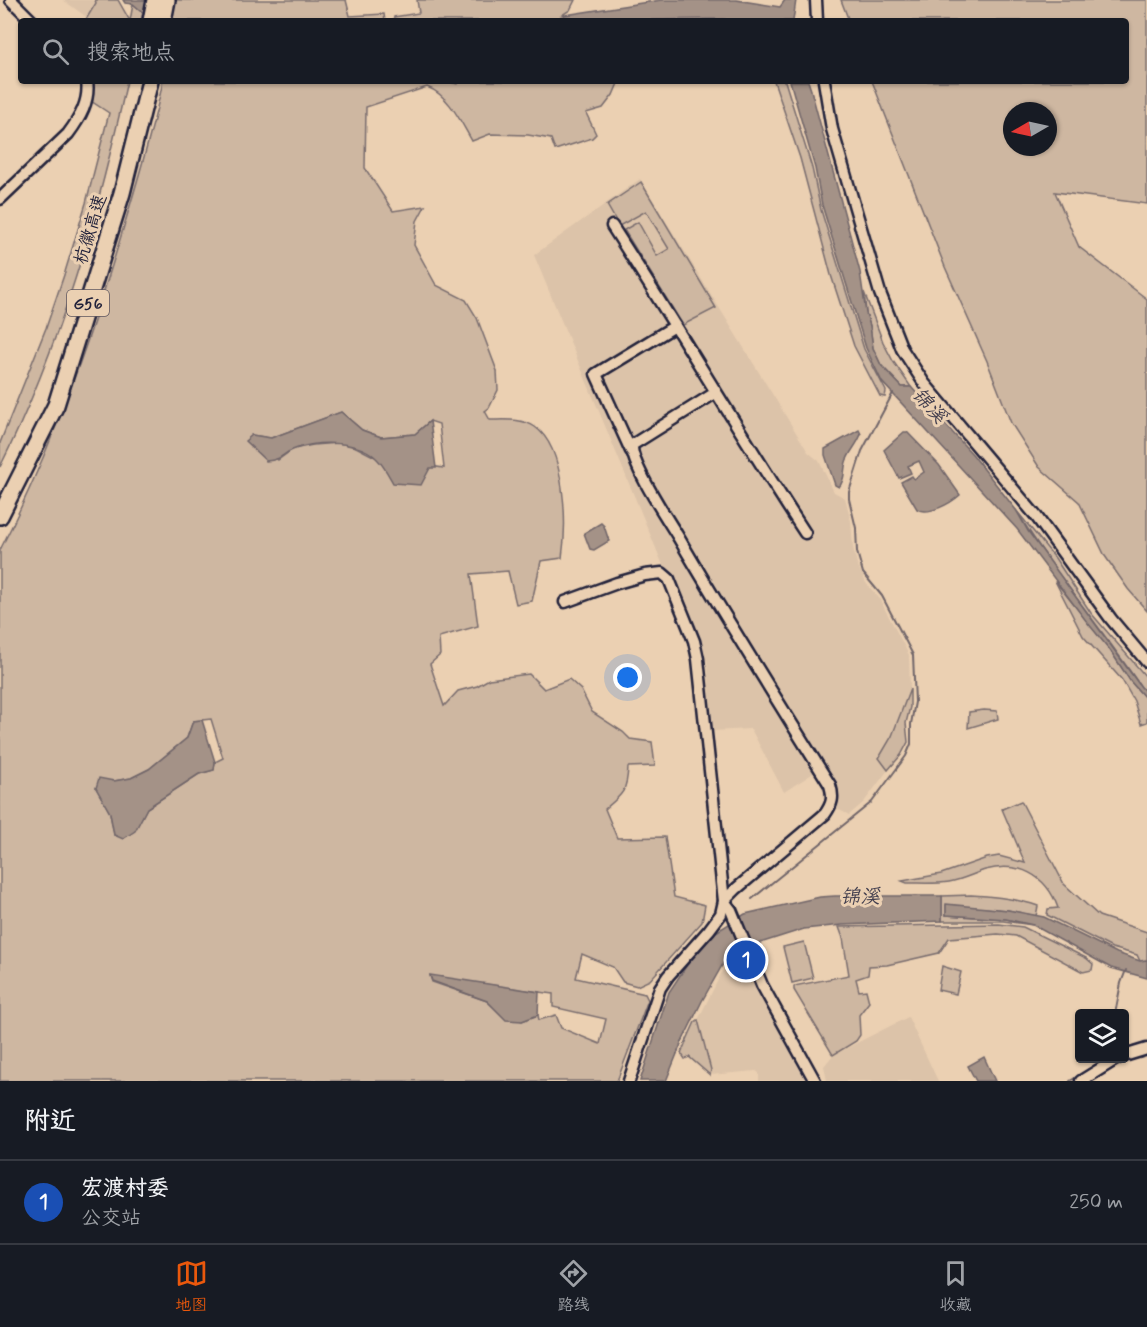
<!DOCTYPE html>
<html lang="zh">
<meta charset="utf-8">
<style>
:root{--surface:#171b24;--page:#242831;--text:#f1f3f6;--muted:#9ea1a6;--line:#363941;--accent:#ea580c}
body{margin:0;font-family:Mynerve,"LXGW WenKai TC",sans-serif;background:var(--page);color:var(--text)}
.controls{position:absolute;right:18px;bottom:18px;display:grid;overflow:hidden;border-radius:6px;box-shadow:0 2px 4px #0004}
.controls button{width:54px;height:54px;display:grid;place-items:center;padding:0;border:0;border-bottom:2px solid var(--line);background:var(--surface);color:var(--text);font:30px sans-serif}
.compass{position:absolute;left:1003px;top:102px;width:54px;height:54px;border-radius:50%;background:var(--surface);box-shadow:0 2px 4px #0004;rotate:261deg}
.you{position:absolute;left:628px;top:678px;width:21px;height:21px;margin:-15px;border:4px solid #fff;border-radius:50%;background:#1a73e8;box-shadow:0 0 0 9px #1a73e833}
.badge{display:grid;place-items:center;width:39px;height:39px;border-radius:50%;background:var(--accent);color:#fff;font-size:20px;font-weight:700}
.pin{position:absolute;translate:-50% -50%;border:3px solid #fff;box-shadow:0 2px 6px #0006}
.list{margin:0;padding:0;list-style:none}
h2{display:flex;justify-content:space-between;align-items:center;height:78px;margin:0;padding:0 24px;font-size:26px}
h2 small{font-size:20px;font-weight:400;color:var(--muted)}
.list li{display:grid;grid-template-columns:39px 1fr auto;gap:18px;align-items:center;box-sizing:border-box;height:84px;padding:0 24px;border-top:2px solid var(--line)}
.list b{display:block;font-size:22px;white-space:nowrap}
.list p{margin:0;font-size:20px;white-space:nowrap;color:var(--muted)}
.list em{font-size:20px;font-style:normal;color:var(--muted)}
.icon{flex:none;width:33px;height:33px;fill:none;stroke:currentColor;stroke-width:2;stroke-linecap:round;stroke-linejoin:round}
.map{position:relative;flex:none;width:1147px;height:1081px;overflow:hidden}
.search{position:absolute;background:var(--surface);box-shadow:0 2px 4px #0004;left:18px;right:18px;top:18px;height:66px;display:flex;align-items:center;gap:15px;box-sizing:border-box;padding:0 21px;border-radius:6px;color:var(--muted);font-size:22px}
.sheet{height:162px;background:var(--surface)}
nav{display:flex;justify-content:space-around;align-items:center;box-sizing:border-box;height:84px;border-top:2px solid var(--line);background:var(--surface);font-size:16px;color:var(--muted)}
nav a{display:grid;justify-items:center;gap:3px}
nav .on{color:var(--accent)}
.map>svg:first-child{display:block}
.built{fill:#dcc3a9}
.green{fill:#ceb7a1;stroke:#786c6e;stroke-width:1.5;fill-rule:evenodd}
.water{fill:#a49287;stroke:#706569;stroke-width:1.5}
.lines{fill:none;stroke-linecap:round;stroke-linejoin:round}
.stream{stroke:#706569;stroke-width:2}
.minor-casing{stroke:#22223b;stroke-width:15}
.highway-casing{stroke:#22223b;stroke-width:20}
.minor{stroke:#ebd0b2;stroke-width:10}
.highway{stroke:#ebd0b2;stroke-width:15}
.labels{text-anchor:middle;stroke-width:6;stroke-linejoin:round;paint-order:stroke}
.shield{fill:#ebd0b2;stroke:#5e565f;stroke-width:1.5}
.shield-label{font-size:16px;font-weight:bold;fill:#22223b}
.street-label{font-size:18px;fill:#22223b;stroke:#ebd0b2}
.water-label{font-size:20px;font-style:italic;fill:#423e4e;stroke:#ebd0b2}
</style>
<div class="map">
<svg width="1147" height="1081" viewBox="0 0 1147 1081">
<rect width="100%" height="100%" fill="#ebd0b2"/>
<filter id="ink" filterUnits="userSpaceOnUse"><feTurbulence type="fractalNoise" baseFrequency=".0167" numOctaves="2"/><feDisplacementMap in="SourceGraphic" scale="12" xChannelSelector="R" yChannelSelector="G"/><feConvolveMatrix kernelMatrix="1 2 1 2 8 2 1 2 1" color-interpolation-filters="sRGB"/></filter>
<g filter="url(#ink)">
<g class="built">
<path d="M63,0H97L88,18Z"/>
<path d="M640,179L808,452L819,461L834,492L845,498L851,521L853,548L857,564L866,583L879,598L909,655L910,689L892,736L879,758L888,770L864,802L849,815L824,802L822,785L815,772L784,792L751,729L712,731L707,661L672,579L665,570L534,255Z"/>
<path d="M745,954L810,1081H759V1073L756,1071L710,1075L711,1070L698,1020L722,972L730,961Z"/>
<path d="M908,1017L938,1081H827L824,1066L833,1055Z"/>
</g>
<g class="green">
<path d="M95,0H118L130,21L133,4L143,12L141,21H85L96,3Z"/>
<path d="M154,0H346L350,16L384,14L385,21H176Z"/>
<path d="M417,0H575L570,10L562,15H565L560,21H393L394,17L419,13Z"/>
<path d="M841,0H1147V204L1055,192L1079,247L1147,299V611L1128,589L1105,556L1079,502L1039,467L1011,423L987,361L945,267L872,81H1126V21H849ZM1012,111H1048V147H1012Z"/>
<path d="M92,81H127C98,213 61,345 0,467V443L46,328L65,272L86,203L109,113L91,101Z"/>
<path d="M163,81H446L457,84L460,81H619L613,95L603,108L586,113L596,134L592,138L555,150L551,139L528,135L490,134L472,141C461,122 449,95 427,87L366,107L365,168L393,211L425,206L417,221L414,245L436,285L466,300L477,318L497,371L498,390L489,408L485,411L490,420C505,420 522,418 535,427C566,448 567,525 562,558L541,561L532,601L516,604L508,571L471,574L478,626L439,637L440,655L430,664L444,706L458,691L477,686L489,679L529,674L544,689L569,679L581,690L592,712L623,732L630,739L652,742L655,766L628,767C627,791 623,794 605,809L617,838L665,837L674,897L705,905L702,922L650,980L637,986L623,982L613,967L582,954L576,978L645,994L648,1000L617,1081H0V550C53,447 91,337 124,226C138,179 153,130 163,81ZM341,412L362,430L381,437L415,434L430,421L439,424L444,468L377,458L356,447L338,443L313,445L293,449L278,460L252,435L271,438ZM211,719L223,758L215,762L214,770L199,774L147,808L135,830L114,835L110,813L96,788L114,781L131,778L149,769L187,738L193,721ZM430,976L553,994V1007L606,1019L600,1044L561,1028L556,1015L539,1020L538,1015L522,1021L501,1014L487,1001L432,982Z"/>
<path d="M774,81H785L812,168L821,210L864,349L886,391L885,397L880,396L854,346L831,275L800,158Z"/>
<path d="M641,182L716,308L683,325L624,230L638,222L657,256L669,249L646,211L619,226L607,205Z"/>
<path d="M864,292L883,342L893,361L911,387H902L881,365L873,348L870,326L866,313Z"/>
<path d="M1016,510L1055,558L1091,613L1147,678V693L1141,687C1101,627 1053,572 1016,510Z"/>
<path d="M1055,581L1110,650L1131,682L1147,700V722L1141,724L1134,701L1122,680L1083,636Z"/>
<path d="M910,689V707L906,723L908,742L901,755L888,770L879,758L892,736Z"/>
<path d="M984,710L997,711L998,719L968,728L969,712Z"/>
<path d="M1021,801L1064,884L1099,916L1147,932V960L1140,961L1137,955L1112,948L1047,915L1048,909L1058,908C1046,874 1018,861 985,870C973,874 961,880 949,882C936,884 921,883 907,883L902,881L941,874L987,858L999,856L1025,863L1002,809Z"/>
<path d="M971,895C994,896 1015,898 1038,906L1036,916L1008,910L946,905V915L1006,919L1033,925L1003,921H942V896Z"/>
<path d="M999,924L1023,927L1086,958L1093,964L1092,970L1083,972L1016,936L998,934L949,938L939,953L887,965L869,966L868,975L856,979L859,991L866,990L869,1002L859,1015L860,1035L856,1041L833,1055L794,990V986L849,975L843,938L839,927Z"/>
<path d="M804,942L813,978L792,983L783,947Z"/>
<path d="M942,966L961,972L956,994L938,990Z"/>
<path d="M698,1020L711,1070L710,1075L689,1057L685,1059L681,1053L695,1022Z"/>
</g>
<g class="water">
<path d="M123,0H154L176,21H153L133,4L125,3Z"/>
<path d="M661,0H736L780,7L785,0H796L793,21H729L724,19L560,21L565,15Z"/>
<path d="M790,81H808L811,90L860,272L866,313L870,326L873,348L881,365L902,387H911L973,455L1016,510L1028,531L1141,687L1147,693V700L1131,682L1110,650L1087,622L1017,529L882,382L866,348L822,205L815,168Z"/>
<path d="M341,412L362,430L381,437L415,434L430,421L436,468H430L421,485L393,483C389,476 384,466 378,460C361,440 318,440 295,449C282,453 283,460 266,461L245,441L252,435L271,438Z"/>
<path d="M859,430L861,434C858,444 849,452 846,462C843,471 846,479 839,487L835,485L825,455V449Z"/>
<path d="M904,432H907L939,465L960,495C951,503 929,516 917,509L901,482L912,476L914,479L924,472L919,461L908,466L911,473L899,478L884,450Z"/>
<path d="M601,523L604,526L609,541L594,550L590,549L584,533Z"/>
<path d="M202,720L215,762L214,770L199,774L147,808L135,831L123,839L114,835L110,813L96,788L99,778L114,781L131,778L149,769L187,738L193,721Z"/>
<path d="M835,896H942V921L842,925L804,929L757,944L731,955L724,962L702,1001L681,1044L666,1081H640L669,992L695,953L716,932L745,914L820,897Z"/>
<path d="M946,904L1008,910L1044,917L1117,953L1140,961L1147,960V978L1111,968L1033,925L1006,919L946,915Z"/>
<path d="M430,975L539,992L538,1015L522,1021L506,1020L487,1001L432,981Z"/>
<path d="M984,1057L995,1081H976L968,1066Z"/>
</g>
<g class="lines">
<g class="stream">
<path d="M752,899L872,802L906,756L911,744V724L915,702L913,655L882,596L863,573L857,552L856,528L849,499V492L862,451L893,393"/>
<path d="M1115,1014L1121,983L1126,970"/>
<path d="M1070,1081L1107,1058"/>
</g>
<defs>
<g id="minor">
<path d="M11,0L32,21"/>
<path d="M816,0L817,21"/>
<path d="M824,81L832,129L880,293L902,349L924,383L1036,516L1111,619L1147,662"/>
<path d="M0,199L68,134C80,118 90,101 87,81"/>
<path d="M612,226C678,328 739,432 805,533"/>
<path d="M631,451L596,374L675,326"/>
<path d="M565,602L617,583L645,575L662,573L669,579L694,641L698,659L724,901L731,910L762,985L815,1081"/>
<path d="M1124,1056L1147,1049"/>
<path d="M629,1081L660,988L668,976L709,930L721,914L724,901L736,889L825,814C832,804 834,798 830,785C778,702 726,619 677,535C666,517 630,463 632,445L715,393"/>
<path d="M1081,1081L1118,1058"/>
</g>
<g id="highway">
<path d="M151,21L155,0"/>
<path d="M163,21L167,0"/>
<path d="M0,516L56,405L122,193L150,81"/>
</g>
</defs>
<use href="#minor" class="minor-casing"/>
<use href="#highway" class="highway-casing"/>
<use href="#minor" class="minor"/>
<use href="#highway" class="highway"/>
</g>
</g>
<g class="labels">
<rect class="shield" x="67" y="290" width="42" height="26" rx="4.5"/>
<g class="shield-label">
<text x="88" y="309">G56</text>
</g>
<g class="street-label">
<text transform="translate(90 229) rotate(-73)" y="6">杭徽高速</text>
</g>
<g class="water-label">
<text transform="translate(930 405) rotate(47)" y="7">锦溪</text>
<text transform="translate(860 896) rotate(-1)" y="7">锦溪</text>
</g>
</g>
</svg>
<div class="controls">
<button><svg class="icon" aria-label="layers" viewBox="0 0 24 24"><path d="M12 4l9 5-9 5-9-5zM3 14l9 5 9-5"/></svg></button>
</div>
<svg class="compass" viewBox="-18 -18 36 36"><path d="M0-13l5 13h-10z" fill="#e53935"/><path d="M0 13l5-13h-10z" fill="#9ea1a6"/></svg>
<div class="you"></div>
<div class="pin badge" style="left:746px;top:960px;background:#1a4fb4">1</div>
<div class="search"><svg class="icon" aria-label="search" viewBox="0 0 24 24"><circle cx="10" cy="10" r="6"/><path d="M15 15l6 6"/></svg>搜索地点</div>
</div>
<section class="sheet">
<h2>附近<small></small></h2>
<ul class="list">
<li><span class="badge" style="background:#1a4fb4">1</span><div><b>宏渡村委</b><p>公交站</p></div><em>250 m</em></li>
</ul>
</section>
<nav>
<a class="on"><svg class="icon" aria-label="map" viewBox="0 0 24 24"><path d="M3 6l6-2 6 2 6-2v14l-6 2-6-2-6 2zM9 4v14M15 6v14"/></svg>地图</a>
<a><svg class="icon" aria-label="directions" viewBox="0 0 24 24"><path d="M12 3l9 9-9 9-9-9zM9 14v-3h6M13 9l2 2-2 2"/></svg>路线</a>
<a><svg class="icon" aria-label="saved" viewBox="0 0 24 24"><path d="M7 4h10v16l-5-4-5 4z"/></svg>收藏</a>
</nav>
